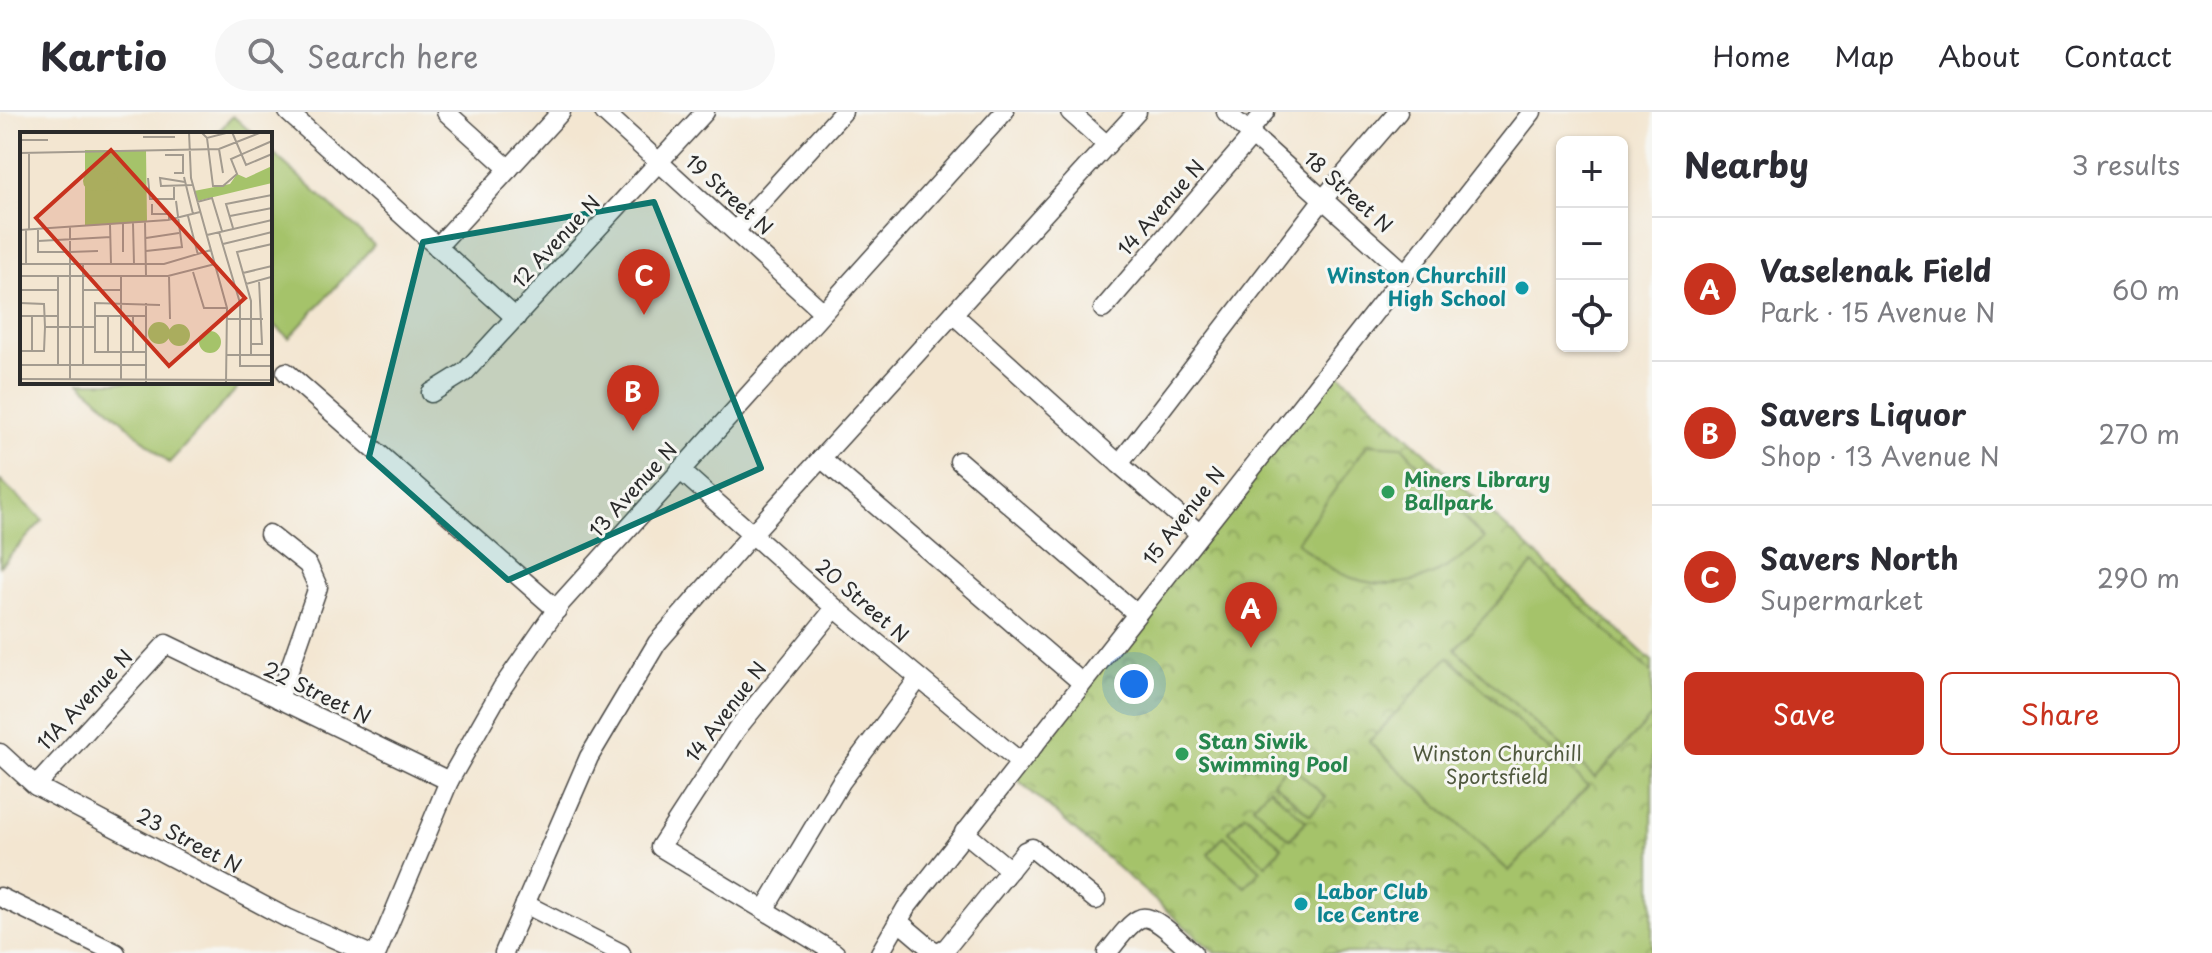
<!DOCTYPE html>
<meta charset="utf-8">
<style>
:root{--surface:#fff;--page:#f7f7f7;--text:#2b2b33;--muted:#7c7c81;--line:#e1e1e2;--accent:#c8321e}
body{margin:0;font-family:"Playpen Sans",sans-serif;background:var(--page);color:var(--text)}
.controls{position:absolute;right:24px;top:24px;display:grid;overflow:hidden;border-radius:12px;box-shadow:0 2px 6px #0004}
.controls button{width:72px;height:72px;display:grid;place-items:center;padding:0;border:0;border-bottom:2px solid var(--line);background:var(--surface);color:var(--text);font:40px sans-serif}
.you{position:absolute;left:1134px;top:572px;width:28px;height:28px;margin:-20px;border:6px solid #fff;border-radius:50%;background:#1a73e8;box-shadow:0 0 0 12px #1a73e833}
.badge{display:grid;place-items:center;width:52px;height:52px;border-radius:50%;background:var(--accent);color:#fff;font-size:26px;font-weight:700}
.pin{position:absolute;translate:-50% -66px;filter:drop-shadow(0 2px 4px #0008)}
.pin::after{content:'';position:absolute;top:42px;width:28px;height:24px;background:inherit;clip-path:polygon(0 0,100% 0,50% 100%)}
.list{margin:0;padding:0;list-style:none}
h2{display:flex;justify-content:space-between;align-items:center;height:104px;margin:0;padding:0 32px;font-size:34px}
h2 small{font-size:26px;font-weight:400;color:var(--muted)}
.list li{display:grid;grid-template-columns:52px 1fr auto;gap:24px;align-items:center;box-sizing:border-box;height:144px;padding:0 32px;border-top:2px solid var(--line)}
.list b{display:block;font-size:30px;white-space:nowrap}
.list p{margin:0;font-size:26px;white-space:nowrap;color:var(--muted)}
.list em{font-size:26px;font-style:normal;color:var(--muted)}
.actions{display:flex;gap:16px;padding:24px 32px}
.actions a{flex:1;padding:18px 0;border:2px solid var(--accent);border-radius:12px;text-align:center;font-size:28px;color:var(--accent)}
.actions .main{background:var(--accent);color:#fff}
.icon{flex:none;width:44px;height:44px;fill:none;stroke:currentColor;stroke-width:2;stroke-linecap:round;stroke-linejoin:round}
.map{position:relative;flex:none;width:1652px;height:841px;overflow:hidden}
header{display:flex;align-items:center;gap:48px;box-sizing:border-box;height:112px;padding:0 40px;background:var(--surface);border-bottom:2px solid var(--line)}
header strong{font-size:38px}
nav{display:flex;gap:44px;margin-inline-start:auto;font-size:28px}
.search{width:560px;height:72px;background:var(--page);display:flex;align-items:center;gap:20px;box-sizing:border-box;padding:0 28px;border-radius:44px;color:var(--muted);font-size:30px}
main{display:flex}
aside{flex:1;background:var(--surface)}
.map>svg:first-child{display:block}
.park{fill:url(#park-crowns);stroke:#68774a;stroke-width:2}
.pitch{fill:#a5c36a;stroke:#68774a;stroke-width:2}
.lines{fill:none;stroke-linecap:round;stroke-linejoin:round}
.minor-casing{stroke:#494744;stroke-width:21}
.minor{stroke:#fff;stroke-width:18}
.marked{fill:#0f766e;fill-opacity:0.2;stroke:#0f766e;stroke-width:6;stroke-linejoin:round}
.culture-dot{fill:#0f9aa8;stroke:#f6f6f2;stroke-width:3}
.leisure-dot{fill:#2e9e5b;stroke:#f6f6f2;stroke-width:3}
.labels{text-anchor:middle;stroke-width:6;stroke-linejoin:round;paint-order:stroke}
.street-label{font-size:20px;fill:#2b2b2b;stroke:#f6f6f2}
.culture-label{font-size:20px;font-weight:bold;fill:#0d838f;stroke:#f6f6f2;text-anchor:end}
.leisure-label{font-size:20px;font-weight:bold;fill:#27864d;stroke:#f6f6f2;text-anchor:start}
.park-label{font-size:20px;fill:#50593e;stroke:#f6f6f2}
.inset-road{fill:none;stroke:#a39b8f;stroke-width:2}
.view{fill:#c8321e;fill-opacity:0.15;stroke:#c8321e;stroke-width:4}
.inset-edge{fill:none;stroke:#2b2b2b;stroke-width:4}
</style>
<header>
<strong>Kartio</strong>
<div class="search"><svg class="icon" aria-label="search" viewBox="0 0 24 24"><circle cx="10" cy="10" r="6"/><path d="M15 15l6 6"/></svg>Search here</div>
<nav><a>Home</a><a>Map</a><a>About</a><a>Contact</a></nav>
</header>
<main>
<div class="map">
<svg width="1652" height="841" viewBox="0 0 1652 841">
<defs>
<pattern id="park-crowns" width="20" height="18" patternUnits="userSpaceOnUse" patternTransform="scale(2)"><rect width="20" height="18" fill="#a5c36a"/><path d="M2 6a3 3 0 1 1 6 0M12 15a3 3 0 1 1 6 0" fill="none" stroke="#879f57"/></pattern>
</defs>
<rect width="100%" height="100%" fill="#f6f6f2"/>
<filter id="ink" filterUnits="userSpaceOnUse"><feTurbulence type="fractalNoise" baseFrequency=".0125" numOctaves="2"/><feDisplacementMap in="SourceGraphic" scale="16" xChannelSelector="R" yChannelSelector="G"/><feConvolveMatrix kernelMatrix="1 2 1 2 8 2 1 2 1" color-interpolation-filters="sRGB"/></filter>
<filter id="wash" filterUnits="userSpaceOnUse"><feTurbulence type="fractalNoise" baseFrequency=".006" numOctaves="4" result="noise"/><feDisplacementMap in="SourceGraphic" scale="32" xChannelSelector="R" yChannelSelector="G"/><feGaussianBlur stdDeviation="1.8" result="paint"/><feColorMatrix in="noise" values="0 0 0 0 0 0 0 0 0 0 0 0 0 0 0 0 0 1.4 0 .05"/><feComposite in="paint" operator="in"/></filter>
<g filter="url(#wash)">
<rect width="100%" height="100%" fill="#f3e6d1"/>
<path class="park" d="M1331,254L1652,549V841H1215L1010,661Z"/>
<g class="pitch">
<path d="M233,4L253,22H216Z"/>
<path d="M270,38L374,133L289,226L270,209Z"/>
<path d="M80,270H243L169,351Z"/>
<path d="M1368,332L1402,334L1484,427C1424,484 1357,489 1297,430Z"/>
<path d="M0,368L43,408L0,454Z"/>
<path d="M1533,452L1652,561V604L1595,666L1455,537Z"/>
<path d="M1448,545L1588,674L1509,759L1369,630Z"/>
<path d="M1289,652L1326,685L1310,703L1273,670Z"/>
<path d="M1269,676L1306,709L1290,727L1253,694Z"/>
<path d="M1245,702L1282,735L1266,753L1229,719Z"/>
<path d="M1224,724L1261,758L1245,775L1208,742Z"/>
</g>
</g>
<g filter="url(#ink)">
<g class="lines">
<defs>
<g id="minor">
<path d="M288,0L516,206"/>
<path d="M446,0L509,57"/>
<path d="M604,0L823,200"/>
<path d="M1070,0L1107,33"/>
<path d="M1226,0L1405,161"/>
<path d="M1248,20L1265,0"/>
<path d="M735,119L843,0"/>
<path d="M437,135L561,0"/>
<path d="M1103,197L1252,24"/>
<path d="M953,202L1119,352L1199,421"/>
<path d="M286,260L557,498"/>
<path d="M431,281L465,260L705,0"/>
<path d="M821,346L1081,570"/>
<path d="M959,349L1136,501"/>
<path d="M1119,352L1324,86L1398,0"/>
<path d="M680,358L835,496L1019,649"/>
<path d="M269,422L308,453L318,475L279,587"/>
<path d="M835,496L736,618L660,735L835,841"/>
<path d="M0,641L36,674L287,806L367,841"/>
<path d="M36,674L166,532L449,669"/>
<path d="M964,720L1010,758"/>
<path d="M0,785L116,841"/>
<path d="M525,792L621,841"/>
<path d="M764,798L841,670L919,566"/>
<path d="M898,809L931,837L938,840L947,835L1025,739L1032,736L1096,788"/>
<path d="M377,841L449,669L502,576L561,491L1004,0"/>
<path d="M504,841L589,645L657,531L752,422L1137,0"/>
<path d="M880,841L906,796L1532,0"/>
<path d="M1107,841C1116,831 1127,813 1139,807C1153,799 1182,832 1193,841"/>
</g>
</defs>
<use href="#minor" class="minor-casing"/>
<use href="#minor" class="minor"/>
</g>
</g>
<path class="marked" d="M654,90L761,356L508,468L369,345L423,130Z"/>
<g class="culture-dot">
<circle cx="1522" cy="176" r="8"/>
<circle cx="1301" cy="792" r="8"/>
</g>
<g class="leisure-dot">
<circle cx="1388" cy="380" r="8"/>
<circle cx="1182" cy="642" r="8"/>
</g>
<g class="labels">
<g class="street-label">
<text transform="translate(1348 80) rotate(42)" y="7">18 Street N</text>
<text transform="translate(729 83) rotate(42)" y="7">19 Street N</text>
<text transform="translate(1161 96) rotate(-49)" y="7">14 Avenue N</text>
<text transform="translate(556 130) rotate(-47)" y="7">12 Avenue N</text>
<text transform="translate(633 378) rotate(-48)" y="7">13 Avenue N</text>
<text transform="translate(1184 404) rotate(-52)" y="7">15 Avenue N</text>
<text transform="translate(862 489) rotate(41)" y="7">20 Street N</text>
<text transform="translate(317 581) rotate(26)" y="7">22 Street N</text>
<text transform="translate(85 588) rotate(-47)" y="7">11A Avenue N</text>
<text transform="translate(726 600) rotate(-53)" y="7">14 Avenue N</text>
<text transform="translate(189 729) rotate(28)" y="7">23 Street N</text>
</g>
<g class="culture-label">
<text x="1506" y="171">Winston Churchill<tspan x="1506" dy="23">High School</tspan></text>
<text x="1317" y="787" text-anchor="start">Labor Club<tspan x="1317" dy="23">Ice Centre</tspan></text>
</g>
<g class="leisure-label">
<text x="1404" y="375">Miners Library<tspan x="1404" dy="23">Ballpark</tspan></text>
<text x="1198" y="637">Stan Siwik<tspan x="1198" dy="23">Swimming Pool</tspan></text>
</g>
<g class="park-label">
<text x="1497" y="649">Winston Churchill<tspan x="1497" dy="23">Sportsfield</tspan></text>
</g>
</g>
<g transform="translate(20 20)">
<rect width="252" height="252" fill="#f3e6d1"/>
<path d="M65,18H126L127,90L65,94ZM252,34V51L177,69L174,59L210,52L217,42L226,46Z" fill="#a5c36a"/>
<path d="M78 49a10 10 0 1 1 20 0a10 10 0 1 1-20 0ZM63 49a10 10 0 1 1 20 0a10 10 0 1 1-20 0ZM128 201a11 11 0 1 1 22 0a11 11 0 1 1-22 0ZM148 203a11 11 0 1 1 22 0a11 11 0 1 1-22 0ZM179 210a11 11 0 1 1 22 0a11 11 0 1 1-22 0Z" fill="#a5c36a"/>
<path class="inset-road" d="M169,0L171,46L207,176L206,252M181,0L187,6L210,0M212,0L226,33L252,22M42,1H111M123,5H155M187,6L193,54H203L217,42L211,27L252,9M0,8H28M199,17L203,41M0,21L199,17L242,0M9,21V98M145,23H163V41H154M164,45L173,82M128,46L130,67H154V55M165,50L140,46L141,54L172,53M177,70L192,66L202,99M132,72V82H149V88M168,84L178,123M210,84L252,76M125,90L126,144M113,91L114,132M90,92L91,132M103,92V120M213,96L206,72L252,63M18,97V120H50M0,98L148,88L180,80M6,98V132M199,100L220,171V234H252M187,103L252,88M126,106L159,101M18,109L91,105M203,112L252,100M126,119L162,115L156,69M50,120L78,119M0,132H144L191,118M173,140L184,176H207M223,141L252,134M0,144H148L195,132M38,144V233M149,144L150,187M226,152L251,145M0,158H38M63,158H101M0,171L24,172L25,195L24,219H0M0,184H38M75,184H126M113,184V220M207,187H243M25,195H75M232,212H242L239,148M12,219V183M88,220V183M126,220H75V171L140,173M207,223H252M231,223V169L217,120L252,112M0,233H126M63,233V132M0,247L252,248M50,247V95M101,247V144M126,252V171"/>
<path class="view" d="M91,18L225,166L149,234L16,86Z"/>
<rect width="252" height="252" class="inset-edge"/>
</g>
</svg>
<div class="controls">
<button>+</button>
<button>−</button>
<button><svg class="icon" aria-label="locate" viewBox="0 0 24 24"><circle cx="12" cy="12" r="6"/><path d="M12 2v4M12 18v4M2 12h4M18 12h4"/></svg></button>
</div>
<div class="you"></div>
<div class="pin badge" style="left:1251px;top:536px">A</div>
<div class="pin badge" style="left:633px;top:319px">B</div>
<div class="pin badge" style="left:644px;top:203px">C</div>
</div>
<aside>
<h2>Nearby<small>3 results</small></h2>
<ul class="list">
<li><span class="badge">A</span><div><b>Vaselenak Field</b><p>Park · 15 Avenue N</p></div><em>60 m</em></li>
<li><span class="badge">B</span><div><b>Savers Liquor</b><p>Shop · 13 Avenue N</p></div><em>270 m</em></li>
<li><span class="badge">C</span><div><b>Savers North</b><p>Supermarket</p></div><em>290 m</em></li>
</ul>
<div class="actions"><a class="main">Save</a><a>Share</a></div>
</aside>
</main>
